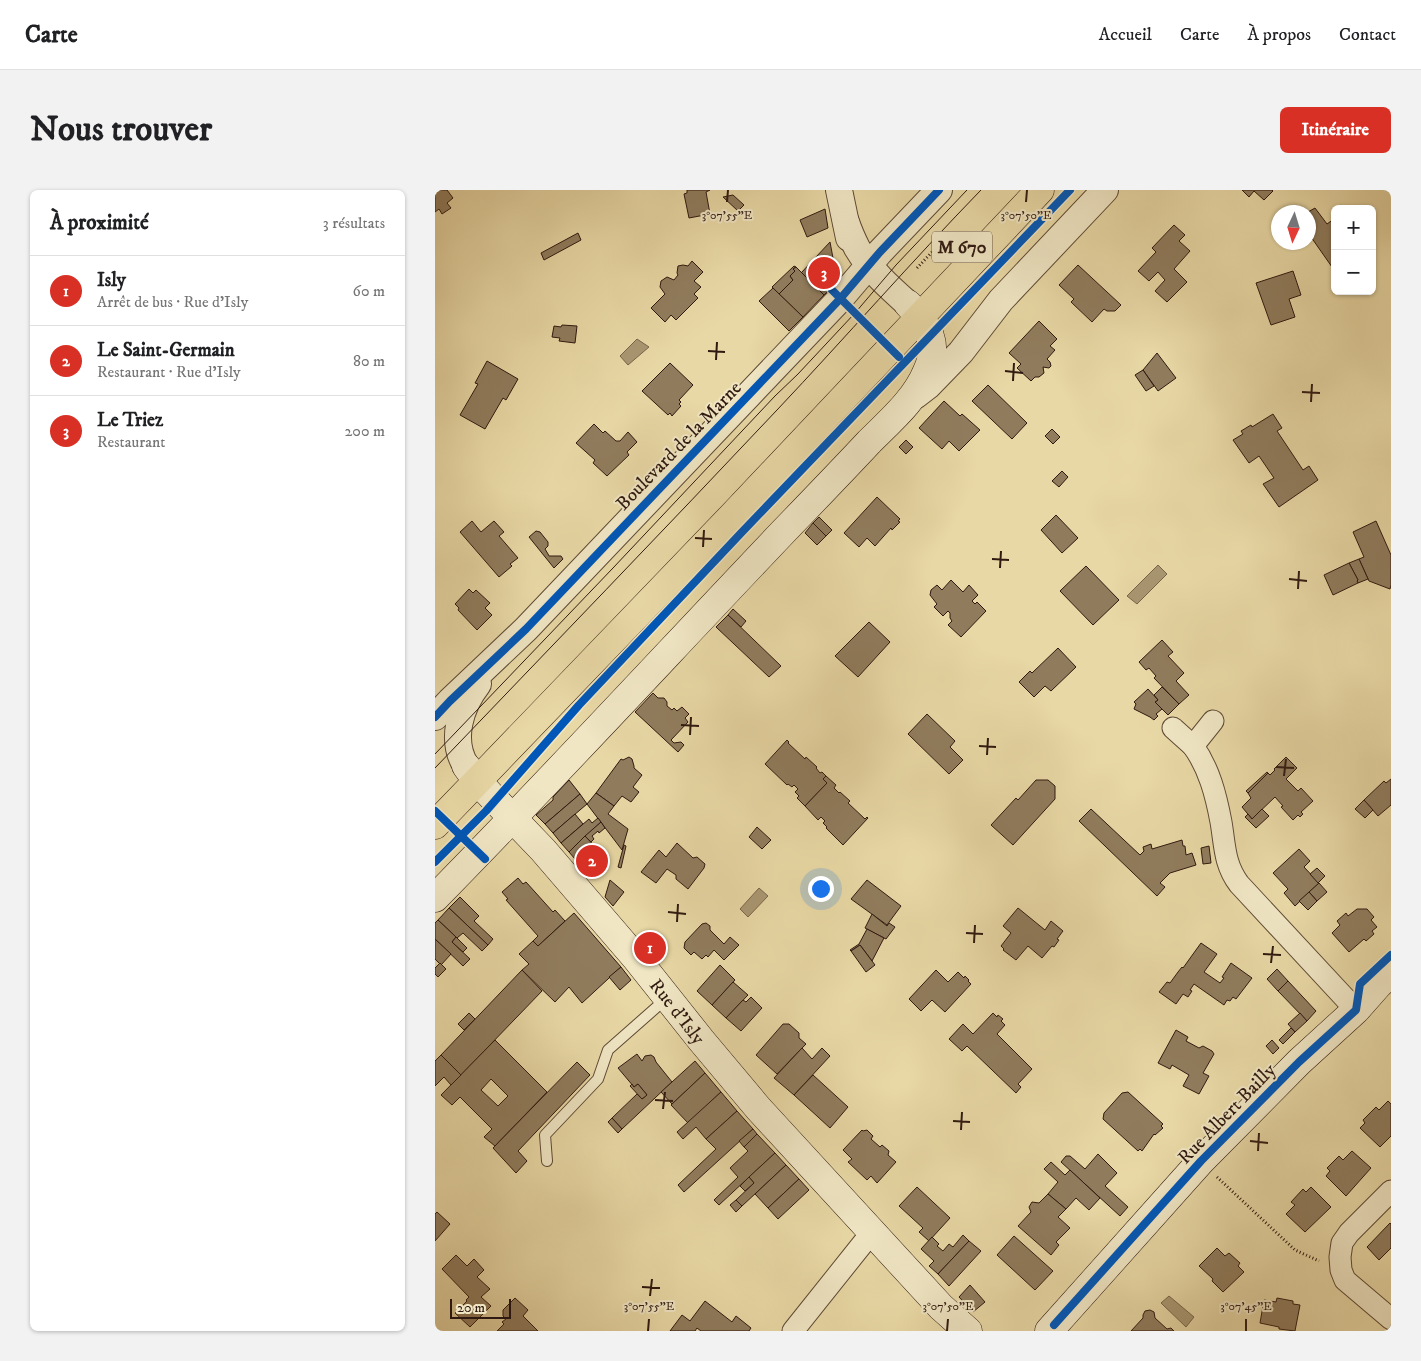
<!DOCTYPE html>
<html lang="fr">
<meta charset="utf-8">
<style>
:root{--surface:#fff;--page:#f2f2f2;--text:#202124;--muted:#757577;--line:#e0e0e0;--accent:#d93025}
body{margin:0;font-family:"IM FELL DW Pica",serif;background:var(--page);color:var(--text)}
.controls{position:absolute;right:15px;top:15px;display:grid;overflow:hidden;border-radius:8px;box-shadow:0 1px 4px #0004}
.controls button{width:45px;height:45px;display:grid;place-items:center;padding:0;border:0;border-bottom:1px solid var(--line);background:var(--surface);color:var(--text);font:25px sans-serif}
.compass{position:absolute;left:836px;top:15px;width:45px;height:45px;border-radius:50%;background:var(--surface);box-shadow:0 1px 4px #0004;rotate:184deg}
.scale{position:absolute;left:15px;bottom:12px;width:61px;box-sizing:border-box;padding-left:5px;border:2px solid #301910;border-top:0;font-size:14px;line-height:18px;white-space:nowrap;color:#301910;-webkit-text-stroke:4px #f0e6c4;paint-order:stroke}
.you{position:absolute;left:385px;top:698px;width:18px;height:18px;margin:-12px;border:4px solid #fff;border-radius:50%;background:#1a73e8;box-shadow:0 0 0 8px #1a73e833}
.badge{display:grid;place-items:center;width:32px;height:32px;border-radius:50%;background:var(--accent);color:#fff;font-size:16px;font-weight:700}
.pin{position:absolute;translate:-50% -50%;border:2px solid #fff;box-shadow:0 1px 5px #0006}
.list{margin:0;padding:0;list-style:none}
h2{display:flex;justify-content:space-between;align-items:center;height:65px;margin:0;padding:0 20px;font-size:21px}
h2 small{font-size:16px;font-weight:400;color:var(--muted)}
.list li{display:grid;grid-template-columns:32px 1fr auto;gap:15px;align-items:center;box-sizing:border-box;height:70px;padding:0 20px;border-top:1px solid var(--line)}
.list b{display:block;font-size:19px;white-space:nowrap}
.list p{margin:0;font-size:16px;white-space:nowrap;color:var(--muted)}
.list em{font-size:16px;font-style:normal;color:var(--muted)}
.map{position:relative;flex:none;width:956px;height:1141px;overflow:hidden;border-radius:8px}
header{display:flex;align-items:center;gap:30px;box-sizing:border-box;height:70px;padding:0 25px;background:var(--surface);border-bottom:1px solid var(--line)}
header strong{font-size:24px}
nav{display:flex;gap:28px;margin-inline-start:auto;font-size:18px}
.intro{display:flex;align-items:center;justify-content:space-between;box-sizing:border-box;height:120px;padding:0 30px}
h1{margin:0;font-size:35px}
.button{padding:12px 22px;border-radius:8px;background:var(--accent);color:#fff;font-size:18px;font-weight:700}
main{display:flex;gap:30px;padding:0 30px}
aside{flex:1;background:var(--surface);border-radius:8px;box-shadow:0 1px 4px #0004}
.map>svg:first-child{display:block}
.water{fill:#a99772;stroke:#79654b}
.building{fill:#907c5d;stroke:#301910;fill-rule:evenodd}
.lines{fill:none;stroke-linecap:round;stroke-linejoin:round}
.service-casing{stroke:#5e4935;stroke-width:12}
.minor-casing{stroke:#5e4935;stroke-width:23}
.tertiary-casing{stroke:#5e4935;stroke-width:28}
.secondary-casing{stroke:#301910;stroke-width:29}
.primary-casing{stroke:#301910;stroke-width:29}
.path{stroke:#301910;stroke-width:3;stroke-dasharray:1 2.5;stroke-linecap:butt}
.service{stroke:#f0e6c4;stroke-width:10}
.minor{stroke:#f0e6c4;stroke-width:21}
.tertiary{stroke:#f0e6c4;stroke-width:26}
.secondary{stroke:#f0e6c4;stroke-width:28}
.primary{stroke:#e8d8a5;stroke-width:28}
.tram{stroke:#301910;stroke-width:1}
.cycleway-casing{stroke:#f0e6c4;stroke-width:11}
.cycleway{stroke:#0057b8;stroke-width:8}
.ticks{fill:none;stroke:#301910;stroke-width:2}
.labels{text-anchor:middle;stroke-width:4;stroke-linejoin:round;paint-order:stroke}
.shield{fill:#f0e6c4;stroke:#6a5646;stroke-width:1}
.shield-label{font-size:18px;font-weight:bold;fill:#301910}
.street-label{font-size:19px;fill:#301910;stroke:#f0e6c4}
.ticks-label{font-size:12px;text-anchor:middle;fill:#301910;stroke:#f0e6c4;stroke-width:4;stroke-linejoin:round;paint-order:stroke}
</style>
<header>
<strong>Carte</strong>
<nav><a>Accueil</a><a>Carte</a><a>À propos</a><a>Contact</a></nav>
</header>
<div class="intro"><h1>Nous trouver</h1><a class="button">Itinéraire</a></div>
<main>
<aside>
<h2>À proximité<small>3 résultats</small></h2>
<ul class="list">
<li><span class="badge">1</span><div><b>Isly</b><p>Arrêt de bus · Rue d'Isly</p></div><em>60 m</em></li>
<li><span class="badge">2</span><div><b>Le Saint-Germain</b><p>Restaurant · Rue d'Isly</p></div><em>80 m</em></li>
<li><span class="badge">3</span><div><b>Le Triez</b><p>Restaurant</p></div><em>200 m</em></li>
</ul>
</aside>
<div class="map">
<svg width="956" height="1141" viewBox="0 0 956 1141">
<rect width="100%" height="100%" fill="#e8d8a5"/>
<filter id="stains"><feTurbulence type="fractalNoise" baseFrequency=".004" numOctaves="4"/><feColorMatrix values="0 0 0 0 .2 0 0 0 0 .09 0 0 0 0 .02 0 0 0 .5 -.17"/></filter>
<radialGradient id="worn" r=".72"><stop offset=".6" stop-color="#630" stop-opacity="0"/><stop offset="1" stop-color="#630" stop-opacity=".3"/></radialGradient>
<g class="water">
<path d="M202,149L214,157L193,175L185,166Z"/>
<path d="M723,375L732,384L702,414L692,406Z"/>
<path d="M324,698L333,706L313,727L305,719Z"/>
<path d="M734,1106L759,1127L751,1137L726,1113Z"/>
</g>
<g class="building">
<path d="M0,0H12L18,8L12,13L16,18L7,24L4,19L0,22Z"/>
<path d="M252,0H275L271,2L275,24L254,28L249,4L252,3Z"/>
<path d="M807,0H837L838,1L829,10L819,1L814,7Z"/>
<path d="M298,5L309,15L303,21L288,7Z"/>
<path d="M880,18L892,34L899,29L900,30V75L897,77L876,47L874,48L873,22Z"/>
<path d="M390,19L393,38L372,47L365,30Z"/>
<path d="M739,35L750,45L744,51L755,61L739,79L752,92L732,112L720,101L730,90L723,82L714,91L703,81L721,62L717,58Z"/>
<path d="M143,43L146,50L109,70L106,63Z"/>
<path d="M395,52L401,84L399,95L389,105L366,83Z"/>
<path d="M257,71L268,82L259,91L266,97L259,104L263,108L241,130L236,125L230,132L216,118L230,104L225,97L226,91L232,87L239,90L243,85L242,83L243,76L248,75L253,76Z"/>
<path d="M643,75L686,115L680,121H672L669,119L657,132L636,112L639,109L624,95Z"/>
<path d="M359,76L361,77L358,79L360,81L355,86L358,90L344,104L337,97Z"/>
<path d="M361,77L389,105L368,127L344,104L358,90L355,86L360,81L358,79Z"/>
<path d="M858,81L866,105L854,109L860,127L836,135L821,93Z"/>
<path d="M338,98L368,127L354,141L324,111Z"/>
<path d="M604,131L622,149L615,156L620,160L612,169L615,172L616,176L614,178L608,177L609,183L604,187H600L596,191L582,178L586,174L574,163Z"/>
<path d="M127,135L142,136L140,153L124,151L125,148L117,147L119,136L126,137Z"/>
<path d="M722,163L741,188L723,201L708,180Z"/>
<path d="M52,171L83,189L71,210L68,208L50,239L25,225L43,194L40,193Z"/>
<path d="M235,173L258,195L244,210L246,212L244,214L246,216L237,226L235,223L233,225L207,201Z"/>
<path d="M708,180L719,196L711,201L700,185Z"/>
<path d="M553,195L592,233L577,249L537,211Z"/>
<path d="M509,211L525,226L527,224L545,240L524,261L514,251L507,259L484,238Z"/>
<path d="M838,224L847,238L842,241L868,280L874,276L883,290L844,317L828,294L839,288L824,266L814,273L798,250L808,244L806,241L816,235L817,237Z"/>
<path d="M159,234L168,243L170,241L181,251H185L193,242L202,252L192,262L194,265L172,286L158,273L160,270L141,253Z"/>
<path d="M617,239L625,247L618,254L610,246Z"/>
<path d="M471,250L478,257L471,264L464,257Z"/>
<path d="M627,281L633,287L624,297L617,291Z"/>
<path d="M442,307L465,329L463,331L465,332L457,340L456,338L440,356L432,348L424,357L409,343Z"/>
<path d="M621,325L643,348L627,363L606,340Z"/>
<path d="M384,327L397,340L391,346L378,333Z"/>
<path d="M37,331L46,342L59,331L69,342L64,346L83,368L75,374L77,376L64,387L25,342Z"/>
<path d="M941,331L956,365V395L955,399L934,391L924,369L929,367L918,342Z"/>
<path d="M378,333L391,346L382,355L370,343Z"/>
<path d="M101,341L105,342L113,352V356L110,359L113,364L114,366H126L128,369L119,378L94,347Z"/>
<path d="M924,369L933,389L923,393L922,391L923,390L914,373Z"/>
<path d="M914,373L923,390L922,391L923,393L898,405L889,385Z"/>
<path d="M651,376L684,410L658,435L625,401Z"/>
<path d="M516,390L528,402L534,395L543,405L537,411L540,414L542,412L551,421L526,447L513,435L517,431L515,428V423L513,421L508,426L499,417L502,414L495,405L496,400L502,395L507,400Z"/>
<path d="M34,399L38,403L41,400L55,413L50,418L57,425L42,440L23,420L24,418L20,414Z"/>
<path d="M298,419L311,431L306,437L293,425Z"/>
<path d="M293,425L346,476L334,487L281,437Z"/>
<path d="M434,432L455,452L423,487L400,466Z"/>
<path d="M727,450L738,462L733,466L749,483L741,491L754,505L744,514L719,488L721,486L714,478L711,480L704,472Z"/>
<path d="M623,458L641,477L616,501L610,496L599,507L584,492L595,481L597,483Z"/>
<path d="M727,497L744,514L733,525L720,512L723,510L719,505Z"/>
<path d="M713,499L723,510L720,512L727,519L721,524L723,526L719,530L715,527L699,519L701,514L699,512Z"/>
<path d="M218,503L223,508H229L232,512V516L237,520L239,518L242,521L247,517L254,524L250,528L253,532L236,550L239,553L246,552L249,555L243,562L200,522Z"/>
<path d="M492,524L520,551L515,557L528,570L514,584L473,544Z"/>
<path d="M352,550L354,552L353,553L370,569L371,567L382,577L381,578L385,583L387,582L391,586L388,589L392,593L370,616L362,608L364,606L360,602L363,599L359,595L357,597L353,594L352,595L330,574Z"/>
<path d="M194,567L197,569L199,576V578L207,585L198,597L204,602L196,612L187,606L179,616L161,603L186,569L188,570Z"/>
<path d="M851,567L862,578L851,589L863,601L866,598L878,611L866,622L868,624L865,627L863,625L858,630L846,617L848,616L840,607L817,629L807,617L816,608L813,603L833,583L835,585L840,580L839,579Z"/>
<path d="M832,582L833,583L813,603L811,601Z"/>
<path d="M391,586L401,595L399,598L404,603L405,602L415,611L413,613L430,629L432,627L433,628L408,655L391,638L392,637L388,633L390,631L386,627L383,630L370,616L392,593L388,589Z"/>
<path d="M956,589V615L943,626L929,610L949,591L951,593Z"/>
<path d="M134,590L145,604L110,634L101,625L118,610V607Z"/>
<path d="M601,590H613L620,596V609L578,655L556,635L581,608L583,610Z"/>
<path d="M161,603L179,616L173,624L193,639L187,660L152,614Z"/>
<path d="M145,604L152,614L118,643L110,634Z"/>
<path d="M929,610L938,620L930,628L920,619Z"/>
<path d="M656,619L705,665L709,661L708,657L716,654L717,659L747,650L748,656H750L751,665L757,663L761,675L735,683L725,693L730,697L722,706L644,631Z"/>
<path d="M827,619L834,626L821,638L810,627L813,624L817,629Z"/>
<path d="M140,624L148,634L126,653L118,643Z"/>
<path d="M163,628L166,632L134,662L126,653L154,629L157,633Z"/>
<path d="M166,632L170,638L164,643L163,641L157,646L159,649L156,652L150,646Z"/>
<path d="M322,637L336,650L327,659L314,647Z"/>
<path d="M150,646L167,664L166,682L152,683L134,662Z"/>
<path d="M242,653L258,668L262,667L270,674L269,678L253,699L241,689V685L232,679L221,693L206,682L224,660L231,667Z"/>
<path d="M189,655L191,656L186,678L183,677Z"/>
<path d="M774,656L776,673L768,674L766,658Z"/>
<path d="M864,659L875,671L869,677L884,693L860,716L849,703L853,699L838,683Z"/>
<path d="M882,678L890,686L883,693L875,684Z"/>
<path d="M83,688L88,694L91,692L118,722L120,720L130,731L103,756L98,751L103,746L71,710L73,709L67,702Z"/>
<path d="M175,690L189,702L178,716L170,707Z"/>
<path d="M432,690L466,716L452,735L416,709Z"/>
<path d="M884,693L892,702L882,711L874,702Z"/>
<path d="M874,702L882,711L873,720L864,711Z"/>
<path d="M25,707L44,726L39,731L58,749L53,755L14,718Z"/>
<path d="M14,718L53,755L47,761L28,743L22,748L3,730Z"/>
<path d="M583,718L610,740L616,731L628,741L622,749L624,750L619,757L617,756L607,768L593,756L581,770L568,760L569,759L566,756L576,743L568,736Z"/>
<path d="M922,719H932L939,727L936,730L942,737L937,741L939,744L931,751L929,749L914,762L897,743L905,735L902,731L911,723L913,726Z"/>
<path d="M139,723L186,777L147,813L134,797L120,812L87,780L94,774L84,764L98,751L103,756Z"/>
<path d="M437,724L452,736L454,733L460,737L451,749L430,738Z"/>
<path d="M3,730L21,747L17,752L35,769L28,776L0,749V733Z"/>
<path d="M271,733L275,736V740L289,754L295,747L304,755L289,770L279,760L273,767L271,765L267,769L259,762L256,765L249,758L250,752L267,734Z"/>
<path d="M432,739L449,748L437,771L425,755L416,761L415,760L424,754Z"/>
<path d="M21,747L32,758L28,762L17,752Z"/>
<path d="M0,749L16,764L6,775L0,769Z"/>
<path d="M766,753L782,764L769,782L785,793L789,788L787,787L796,773L817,788L801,809L798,807L795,811L792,810L789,815L759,794L755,800L757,801L753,807L748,804L741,814L724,802L732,792L735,793L743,782L747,777L748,778Z"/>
<path d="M425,755L440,775L431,782L416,761Z"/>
<path d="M5,773L11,779L3,787L0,784V778Z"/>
<path d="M285,775L300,790L277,815L262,801Z"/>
<path d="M186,777L196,790L185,800L174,787Z"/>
<path d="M842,779L853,791L843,801L832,789Z"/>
<path d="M87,780L107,801L26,885L6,865Z"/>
<path d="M501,780L513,792L523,782L529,788L530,786L534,790L533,791L536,794L510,822L497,810L486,821L474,809Z"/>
<path d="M853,791L881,821L872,831L843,801Z"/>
<path d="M298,792L313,805L291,828L277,815Z"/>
<path d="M316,807L327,818L306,841L291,828L308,810L311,812Z"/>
<path d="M34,823L40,829L29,840L23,834Z"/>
<path d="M558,823L562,827L563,825L568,829L566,831L570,835L562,844L597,879L583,894L586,897L581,903L532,856L527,861L514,849L528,834L538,844Z"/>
<path d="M865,823L872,831L860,842L853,834Z"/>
<path d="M348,834H354L364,843V848L371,854L342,884L321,865Z"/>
<path d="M856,838L860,842L848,854L844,850Z"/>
<path d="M741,840L753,847L751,851L764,858L768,856L777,861L779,864L768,883L774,886L764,904L748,896L754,885L737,875L735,879L723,873Z"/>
<path d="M60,850L112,902L60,956L49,947L57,939L25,907L17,915L6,905ZM56,889L73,906L63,916L46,900Z"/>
<path d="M837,850L844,858L838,864L831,856Z"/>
<path d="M367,858L377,869L387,858L395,866L359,905L339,888Z"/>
<path d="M202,864L207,871L210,866L216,865L219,867L221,872L237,892L187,939L177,928L202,904L207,909L212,905L203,894L199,897L183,878Z"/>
<path d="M6,865L26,885L16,895L9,887L0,896V871Z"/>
<path d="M260,871L270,883L237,914L226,902Z"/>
<path d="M142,872L155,885L83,961L92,971L81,983L58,958Z"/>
<path d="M270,883L286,902L253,933L236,915Z"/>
<path d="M378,885L413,917L395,938L359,905Z"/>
<path d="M197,894L199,897L203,894L212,905L207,909L195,896Z"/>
<path d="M286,902L302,921L271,949L261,937L248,949L242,942Z"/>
<path d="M693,902L728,934L726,936L728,938L720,945L719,944L707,961L705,959L703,961L668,929L669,923L687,903Z"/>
<path d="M953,911L956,914V946L945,957L925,938L930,933L928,930L941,917L944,920Z"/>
<path d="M302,921L318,939L249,1002L243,995L281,959L271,949Z"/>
<path d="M177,928L187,939L183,943L173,932Z"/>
<path d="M318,939L322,944L309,957L304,951Z"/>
<path d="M427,940L428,941L432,940L438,946L436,949L445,957L447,955L454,961L453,965L461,972L442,993L436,986L432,990L413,972L417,969L408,960Z"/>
<path d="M322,944L340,963L284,1015L279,1010L303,987L295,978L313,961L309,957Z"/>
<path d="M917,961L936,978L911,1006L891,986L895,981L892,978L904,966L908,970Z"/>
<path d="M340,963L351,975L307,1016L301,1010L319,993L314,987Z"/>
<path d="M663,964L682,983L670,996L693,1017L685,1026L626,972L631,966H635L650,979Z"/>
<path d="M616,972L630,985L635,980L665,1008L654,1020L641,1008L631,1019L613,1004L623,992L609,979Z"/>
<path d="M351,975L364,989L333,1018L320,1004Z"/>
<path d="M314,987L319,993L310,1001L305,996Z"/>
<path d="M364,989L374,1000L343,1029L333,1018Z"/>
<path d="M482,997L515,1028L494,1051L484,1042L488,1038L464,1016Z"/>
<path d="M876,997L896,1017L870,1042L851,1024L860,1015L856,1012L868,999L871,1002Z"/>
<path d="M613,1004L631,1019L623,1027L635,1038L621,1052L624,1055L616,1065L583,1036L596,1022L594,1017L597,1012L604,1013Z"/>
<path d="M301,1010L307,1016L301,1022L295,1015Z"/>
<path d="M2,1022L15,1034L0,1051V1024Z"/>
<path d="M955,1033L956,1034V1058L944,1070L932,1057Z"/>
<path d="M528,1045L534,1051L503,1084L494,1076L499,1071L486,1059L497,1047L504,1054L502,1056L508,1061L514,1054L518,1057Z"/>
<path d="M579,1046L618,1081L600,1100L562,1065Z"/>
<path d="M534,1051L546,1061L514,1096L503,1084Z"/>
<path d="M782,1058L790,1066L794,1063L805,1073L803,1076L809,1082L788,1102L777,1091L778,1089L764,1076Z"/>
<path d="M21,1065L32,1076L39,1069L49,1080L42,1087L55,1099L46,1107L56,1116L35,1137L20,1123L32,1111L31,1110L34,1107L7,1079Z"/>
<path d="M535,1095L550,1112L538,1122L524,1107Z"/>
<path d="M80,1108L93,1120L88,1126L103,1141H62L69,1134L67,1132L71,1129L68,1126V1120Z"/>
<path d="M842,1108L858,1111V1114L865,1115L860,1141L844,1139V1137L825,1133L829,1110L841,1112Z"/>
<path d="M270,1111L297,1132L301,1126L316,1138L314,1141H266L262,1138L260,1141H235L247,1125L255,1131Z"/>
<path d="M715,1120L719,1122L720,1128L732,1139L736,1138L739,1141H696L708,1128V1125L710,1121Z"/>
</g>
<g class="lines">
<defs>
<path id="service" d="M112,971L110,945L163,889L173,860L232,808"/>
<g id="minor">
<path d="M778,531L758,556C774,578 781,605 786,632C790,655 789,674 804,694L921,820"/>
<path d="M738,538L758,556"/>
<path d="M956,1001L914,1043L907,1053L905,1067L906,1080L910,1090L956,1129"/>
<path d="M358,1141L437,1042"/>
</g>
<g id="tertiary">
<path d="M404,0L414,48"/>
<path d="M411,32C414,41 418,50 422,58C435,80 454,97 473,114"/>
<path d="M480,206L493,196L526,162L566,110L670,0"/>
<path d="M0,527L15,511L91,439L405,109L445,62L504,0"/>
<path d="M31,576C15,550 25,517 43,494"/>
</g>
<g id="secondary">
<path d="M31,576L42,591L108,660L200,767L266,850L323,918L506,1117L533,1141"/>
<path d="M0,708C118,588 232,464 348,342C377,312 406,282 434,252C456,230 480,210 492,181C505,154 492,133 473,114"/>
<path d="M614,1141L766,971L864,872L921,820L944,794L956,783"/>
</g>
<path id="primary" d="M0,635L298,325L605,0"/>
</defs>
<use href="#service" class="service-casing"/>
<use href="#minor" class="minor-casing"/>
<use href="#tertiary" class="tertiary-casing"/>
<use href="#secondary" class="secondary-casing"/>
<use href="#primary" class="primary-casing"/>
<g class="path">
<path d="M482,78L500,59"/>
<path d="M782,987L860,1060L884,1071"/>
</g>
<use href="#service" class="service"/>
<use href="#minor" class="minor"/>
<use href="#tertiary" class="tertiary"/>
<use href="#secondary" class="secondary"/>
<use href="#primary" class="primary"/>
<g class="tram">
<path d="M0,564L178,378L340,206L363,184L420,123L461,75L532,0"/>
<path d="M0,578C114,459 229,340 342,220C411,147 476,72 546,0"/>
</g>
<defs>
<g id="cycleway">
<path d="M397,100L464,167"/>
<path d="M0,527L15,511L91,439L405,109L445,62L504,0"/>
<path d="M0,621L50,669"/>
<path d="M0,672L51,621L144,515L307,342L635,0"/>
<path d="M619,1135L766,971L864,872L921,820L925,794L956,765"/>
</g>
</defs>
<use href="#cycleway" class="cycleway-casing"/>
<use href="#cycleway" class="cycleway"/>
</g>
<path class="ticks" d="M292,12L293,0M591,12L592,0M273,161L290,162M281,170L282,152M570,181L588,183M578,191L579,173M867,202L885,203M876,212L877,194M260,348L277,349M268,357L269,340M557,369L574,370M565,378L566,361M854,389L872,391M863,399L864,381M246,535L264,536M255,545L256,527M544,556L561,557M552,565L553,548M841,577L859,578M849,586L851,569M233,722L251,724M242,732L243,714M531,743L548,744M539,753L540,735M828,764L846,765M836,773L838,756M220,910L238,911M228,919L230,902M518,931L535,932M526,940L527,922M815,951L833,953M823,961L824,943M207,1097L225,1098M215,1106L217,1089M213,1141L214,1129M512,1141L513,1129M811,1141V1129"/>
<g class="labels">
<rect class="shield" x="497" y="41.5" width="60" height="31" rx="4"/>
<g class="shield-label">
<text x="527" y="63">M 670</text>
</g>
<g class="street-label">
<text transform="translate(243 255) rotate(-46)" y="7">Boulevard de la Marne</text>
<text transform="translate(243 821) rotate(52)" y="7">Rue d'Isly</text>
<text transform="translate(791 923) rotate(-46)" y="7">Rue Albert Bailly</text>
</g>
</g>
<g class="ticks-label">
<text x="292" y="29">3°07'55"E</text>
<text x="591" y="29">3°07'50"E</text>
<text x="214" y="1120">3°07'55"E</text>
<text x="513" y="1120">3°07'50"E</text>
<text x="811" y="1120">3°07'45"E</text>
</g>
<rect width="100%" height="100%" filter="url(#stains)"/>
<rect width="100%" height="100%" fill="url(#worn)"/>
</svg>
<div class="controls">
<button>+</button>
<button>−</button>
</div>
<svg class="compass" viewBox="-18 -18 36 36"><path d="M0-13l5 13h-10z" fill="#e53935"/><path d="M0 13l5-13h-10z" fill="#757577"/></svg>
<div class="scale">20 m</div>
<div class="you"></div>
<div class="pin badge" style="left:215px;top:758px">1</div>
<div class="pin badge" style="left:157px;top:671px">2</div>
<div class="pin badge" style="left:389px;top:83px">3</div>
</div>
</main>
